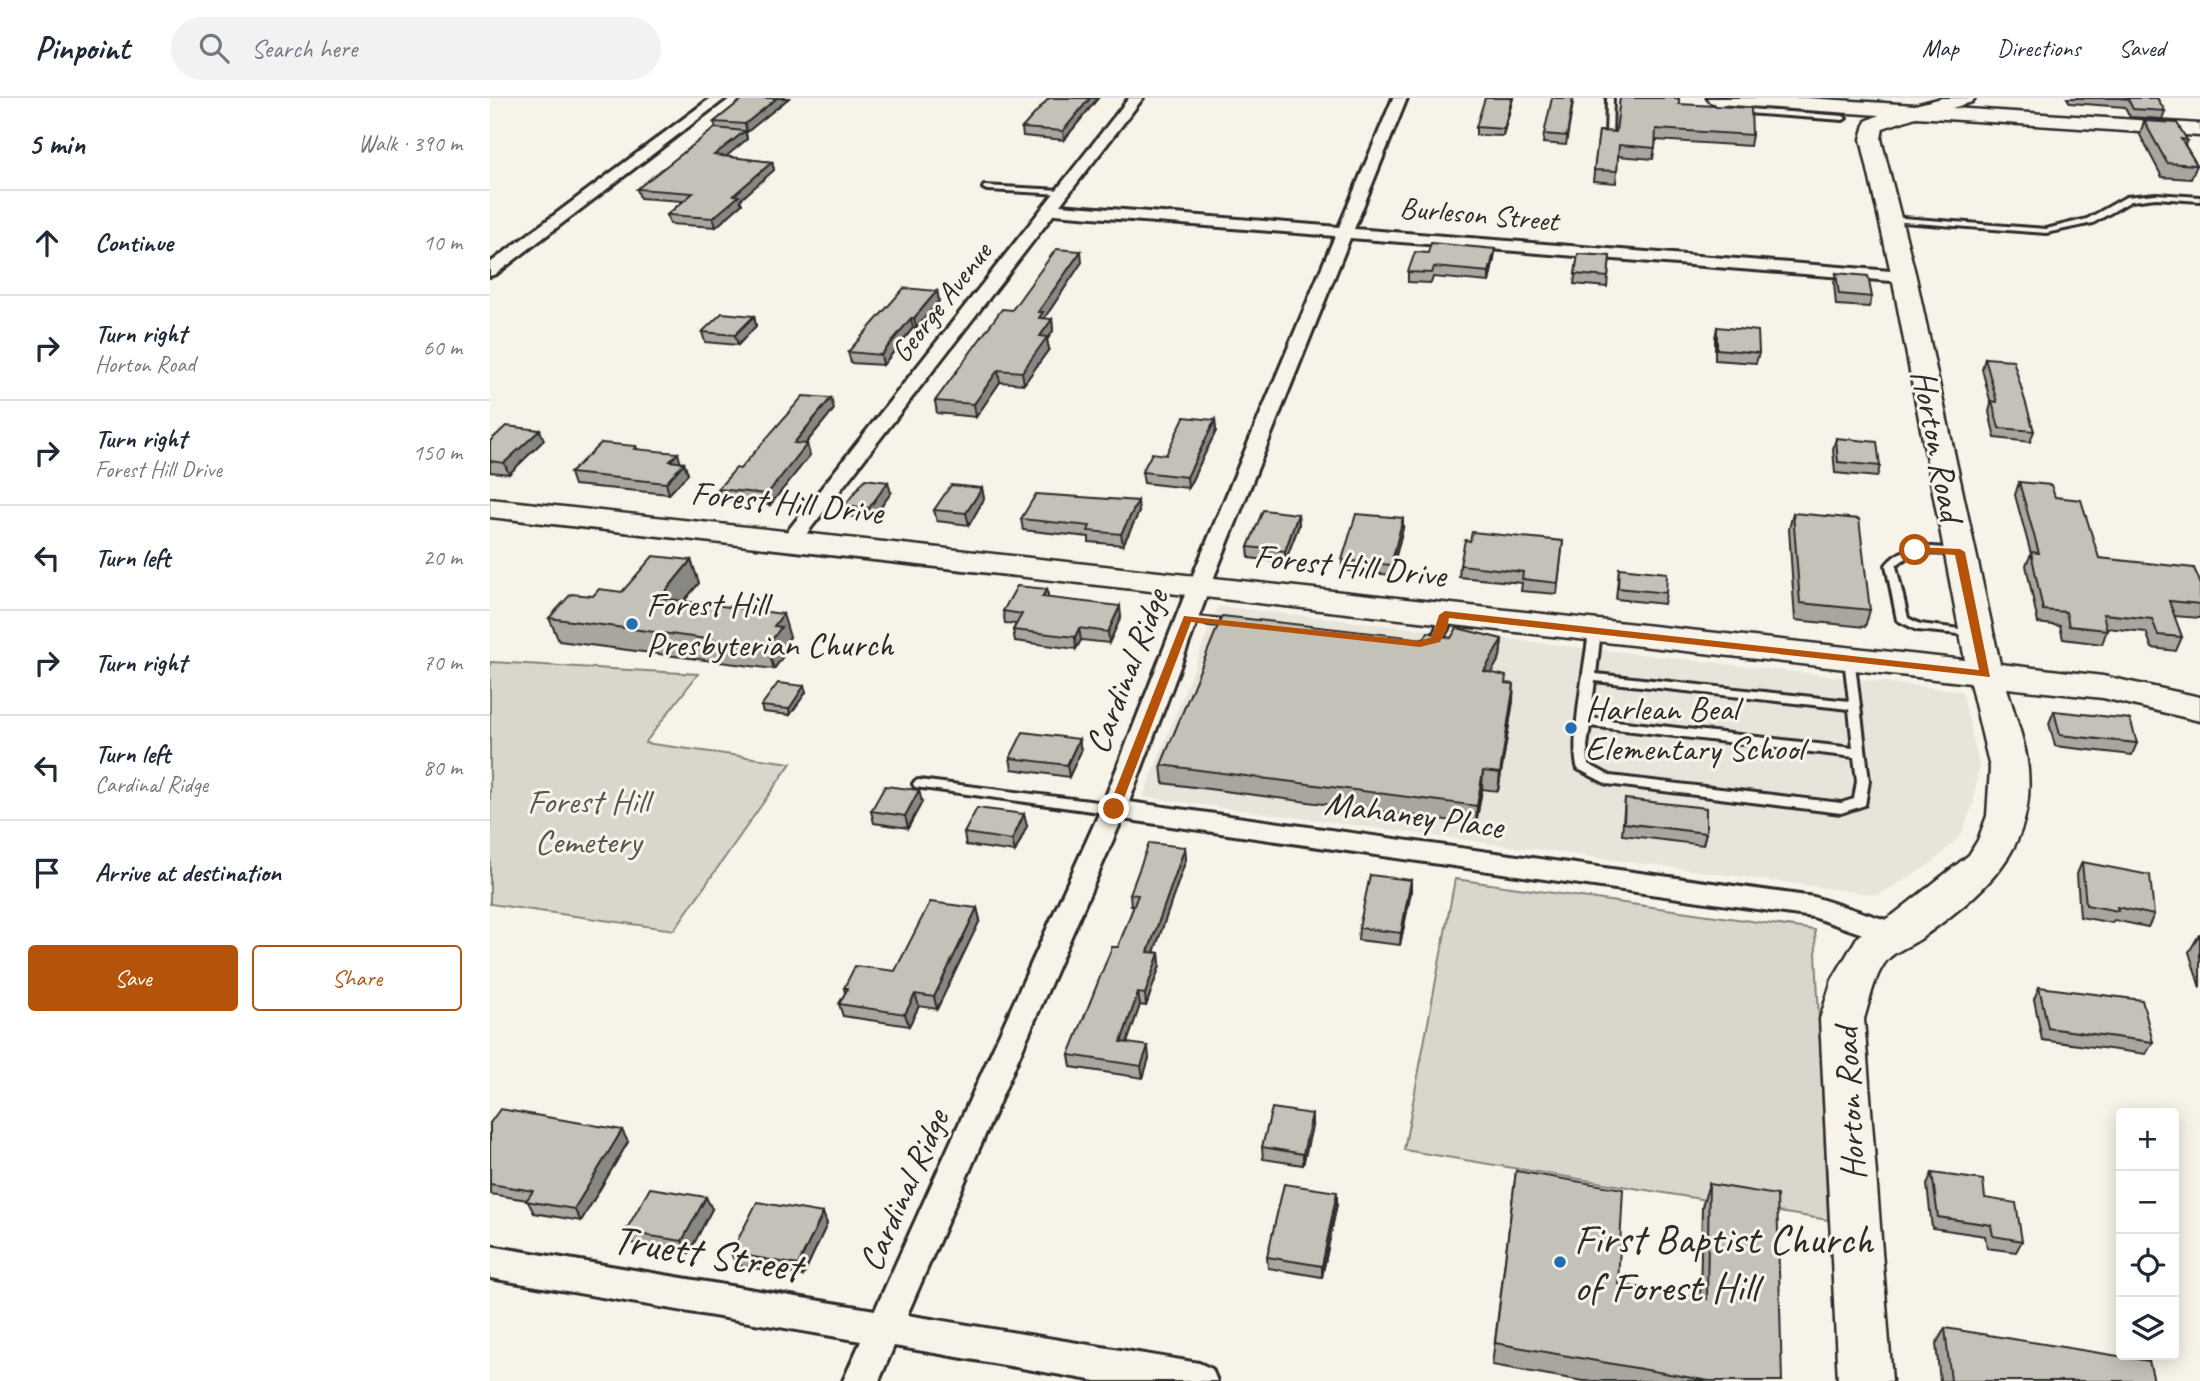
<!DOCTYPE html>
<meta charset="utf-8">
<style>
:root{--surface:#fff;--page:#f2f2f3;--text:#1f2937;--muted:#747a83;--line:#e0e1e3;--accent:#b45309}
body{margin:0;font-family:Caveat,sans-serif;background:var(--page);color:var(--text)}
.controls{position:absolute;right:21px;bottom:21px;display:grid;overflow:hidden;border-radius:7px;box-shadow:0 4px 18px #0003}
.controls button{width:63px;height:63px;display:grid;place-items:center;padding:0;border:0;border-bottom:2px solid var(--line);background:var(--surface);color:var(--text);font:35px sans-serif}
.stop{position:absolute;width:21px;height:21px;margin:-16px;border:5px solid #b45309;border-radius:50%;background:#fff}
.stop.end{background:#b45309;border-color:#fff;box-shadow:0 2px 7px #0008}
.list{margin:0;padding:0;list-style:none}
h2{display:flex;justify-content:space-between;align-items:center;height:91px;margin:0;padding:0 28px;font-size:30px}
h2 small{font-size:23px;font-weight:400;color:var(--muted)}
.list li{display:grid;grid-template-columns:46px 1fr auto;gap:21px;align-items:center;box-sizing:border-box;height:105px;padding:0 28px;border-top:2px solid var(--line)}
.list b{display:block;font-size:26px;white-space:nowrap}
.list p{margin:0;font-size:23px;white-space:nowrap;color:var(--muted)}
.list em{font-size:23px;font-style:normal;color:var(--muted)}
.actions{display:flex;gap:14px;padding:21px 28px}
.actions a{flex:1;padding:16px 0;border:2px solid var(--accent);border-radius:7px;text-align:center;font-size:24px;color:var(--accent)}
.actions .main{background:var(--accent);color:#fff}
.icon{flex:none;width:38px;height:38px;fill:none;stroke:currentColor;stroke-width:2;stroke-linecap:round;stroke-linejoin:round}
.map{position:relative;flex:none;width:1710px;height:1283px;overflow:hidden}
header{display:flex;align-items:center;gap:42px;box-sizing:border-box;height:98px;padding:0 35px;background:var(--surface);border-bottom:2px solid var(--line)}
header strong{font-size:33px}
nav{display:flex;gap:38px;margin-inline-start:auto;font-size:24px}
.search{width:490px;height:63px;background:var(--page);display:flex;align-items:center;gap:18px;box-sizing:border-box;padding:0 24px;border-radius:38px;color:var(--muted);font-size:26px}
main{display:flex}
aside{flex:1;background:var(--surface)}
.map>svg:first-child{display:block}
.built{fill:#e8e4da}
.green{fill:#dad6cc;stroke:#82807c;stroke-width:2}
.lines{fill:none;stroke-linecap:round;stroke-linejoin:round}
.lane-casing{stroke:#2b2b2b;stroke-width:6}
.street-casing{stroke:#2b2b2b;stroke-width:6}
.secondary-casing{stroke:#2b2b2b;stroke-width:5}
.lane{fill:#f7f3e8;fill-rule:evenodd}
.street{fill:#f7f3e8;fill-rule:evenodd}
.secondary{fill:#f7f3e8;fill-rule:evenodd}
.wall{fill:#a9a69f;stroke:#2b2b2b;stroke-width:2}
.shaded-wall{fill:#898782;stroke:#2b2b2b;stroke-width:2}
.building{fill:#c4c1b9;stroke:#2b2b2b;stroke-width:2}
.route{fill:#b45309}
.poi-dot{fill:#1f6fb2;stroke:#f7f3e8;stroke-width:2.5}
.labels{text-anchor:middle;stroke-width:6;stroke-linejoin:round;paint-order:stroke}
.far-street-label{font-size:30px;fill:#2b2b2b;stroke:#f7f3e8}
.street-label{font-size:35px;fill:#2b2b2b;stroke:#f7f3e8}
.poi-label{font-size:35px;fill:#2b2b2b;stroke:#f7f3e8;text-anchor:start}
.park-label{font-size:35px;fill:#575653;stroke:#f7f3e8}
.near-poi-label{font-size:42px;fill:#2b2b2b;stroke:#f7f3e8;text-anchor:start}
.near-street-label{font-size:42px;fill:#2b2b2b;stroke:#f7f3e8}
</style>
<header>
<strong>Pinpoint</strong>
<div class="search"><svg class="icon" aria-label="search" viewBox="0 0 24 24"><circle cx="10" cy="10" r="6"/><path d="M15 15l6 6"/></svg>Search here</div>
<nav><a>Map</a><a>Directions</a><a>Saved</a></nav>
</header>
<main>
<aside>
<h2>5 min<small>Walk · 390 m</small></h2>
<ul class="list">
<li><svg class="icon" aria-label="ahead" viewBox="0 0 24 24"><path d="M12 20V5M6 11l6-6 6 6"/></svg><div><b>Continue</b></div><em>10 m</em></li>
<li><svg class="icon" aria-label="right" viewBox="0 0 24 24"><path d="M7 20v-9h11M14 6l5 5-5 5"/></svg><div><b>Turn right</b><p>Horton Road</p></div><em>60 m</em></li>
<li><svg class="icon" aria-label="right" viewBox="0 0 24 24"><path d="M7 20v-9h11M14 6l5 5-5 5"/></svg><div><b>Turn right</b><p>Forest Hill Drive</p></div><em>150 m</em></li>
<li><svg class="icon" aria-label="left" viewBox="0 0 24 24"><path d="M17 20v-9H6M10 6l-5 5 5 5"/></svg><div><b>Turn left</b></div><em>20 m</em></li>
<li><svg class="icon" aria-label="right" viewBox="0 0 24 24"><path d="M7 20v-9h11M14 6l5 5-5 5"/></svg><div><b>Turn right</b></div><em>70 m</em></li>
<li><svg class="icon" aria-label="left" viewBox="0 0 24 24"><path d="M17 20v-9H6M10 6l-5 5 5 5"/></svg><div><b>Turn left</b><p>Cardinal Ridge</p></div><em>80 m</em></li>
<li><svg class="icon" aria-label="arrive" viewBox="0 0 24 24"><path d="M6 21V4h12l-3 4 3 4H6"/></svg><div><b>Arrive at destination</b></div></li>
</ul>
<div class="actions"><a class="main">Save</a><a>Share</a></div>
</aside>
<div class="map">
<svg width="1710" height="1283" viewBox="0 0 1710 1283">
<rect width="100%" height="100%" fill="#f7f3e8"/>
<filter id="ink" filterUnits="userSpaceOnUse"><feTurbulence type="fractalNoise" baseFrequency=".0143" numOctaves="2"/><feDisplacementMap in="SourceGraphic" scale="14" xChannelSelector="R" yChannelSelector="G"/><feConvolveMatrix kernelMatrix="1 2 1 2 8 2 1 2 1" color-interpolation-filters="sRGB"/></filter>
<g filter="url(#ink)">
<path class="built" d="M728,508L1472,593L1489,667L1483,706L1471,737L1441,766L1388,797L653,699Z"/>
<g class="green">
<path d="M0,564L208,576L155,645L301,665L184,832L0,806Z"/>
<path d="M965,781L1325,832L1338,1122L914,1052Z"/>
</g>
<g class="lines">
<defs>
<g id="lane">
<path d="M1117,0H1123L1122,40L1119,42L1116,40Z"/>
<path d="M1227,0H1233L1232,9L1353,18L1356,20L1353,22L1228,13L1225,11Z"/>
<path d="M494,88L572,92L576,94L572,96L497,92L493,90Z"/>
<path d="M1666,96L1710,99V103L1666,100L1641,103L1603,125L1556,135L1400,123L1396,121L1400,119L1556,131L1597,121L1636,99Z"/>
<path d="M1442,449L1469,451L1474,454L1469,457C1447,456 1423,450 1406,468L1418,520L1430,526L1486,533L1490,534L1492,536L1490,538L1427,532L1407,522L1396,467C1408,452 1423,449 1442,449Z"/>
<path d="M955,514L961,517L958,531L950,543L937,548L933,547L931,544L942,539L946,531L949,517Z"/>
<path d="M697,518L746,523L752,526L746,529L693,523L691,521L693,519Z"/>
<path d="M1105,530L1111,533L1106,576L1359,603L1354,561L1356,558H1364L1379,683L1375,707L1351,715L1117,686L1088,671C1079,649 1096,562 1099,533ZM1105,583L1359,611L1363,650L1100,620ZM1100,628L1364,659L1367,683L1364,701L1351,705L1120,678L1098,666L1097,648Z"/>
<path d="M429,682L624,706L629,708L630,711L629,714L624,716L425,689L423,686L425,683Z"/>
</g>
<g id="street">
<path d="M221,0H236L6,176L0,178V165Z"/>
<path d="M639,0H653L570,107L849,129L903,0H917L864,131L1414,174L1422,179L1414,184L860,140L720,489L639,704L1324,799L1415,828L1419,836L1415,844L1405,847L1323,819L632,721L417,1217L709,1265L722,1271L727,1283H606L404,1248L389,1283H353L371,1243L0,1180V1148L385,1212L611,711L698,489L845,138L564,116L307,448H293L289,444Z"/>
</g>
<path id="secondary" d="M1217,0H1317L1425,7L1452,0H1485L1482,4L1462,10L1710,26V38L1426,19L1393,30L1391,41L1426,179L1510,566L1613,578L1710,599V623L1613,600L1517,590C1524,616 1536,645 1538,672C1545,754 1493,795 1433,839C1423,847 1406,852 1397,862C1384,878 1380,902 1374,921L1402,1283H1348L1330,921L1342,882L1368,838L1403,817L1479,757L1488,742L1497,718L1500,670L1480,585L0,419V401L1475,562L1402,179L1371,41L1376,23L1389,17L1227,6L1220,4Z"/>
</defs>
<use href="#lane" class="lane-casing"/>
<use href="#street" class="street-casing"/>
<use href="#secondary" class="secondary-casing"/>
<use href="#lane" class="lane"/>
<use href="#street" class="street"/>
<use href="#secondary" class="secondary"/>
</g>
<g class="wall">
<path d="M254,0H299L257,34H256L257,41L235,59L282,64L284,72L250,102L252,106L226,129L180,126L177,117L193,103L150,100L147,91L226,30L224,24Z"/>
<path d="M608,0L574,42L533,38L532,30Z"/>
<path d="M1023,0L1013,38L986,37V29Z"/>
<path d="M1130,0H1189V6L1262,37L1260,48L1166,42L1163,61L1128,58L1126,85L1103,83L1109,33L1126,34Z"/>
<path d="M1577,0H1667L1675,13L1672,21L1640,19L1635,9L1580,5Z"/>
<path d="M1083,5L1076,47L1053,45L1054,36Z"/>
<path d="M1654,23L1697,42L1695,47L1707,67L1701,81L1672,79L1650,37Z"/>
<path d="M1005,151L1004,161L999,184L943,179L941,185L918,184V174L938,155Z"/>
<path d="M1088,156L1120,158L1117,189L1084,186Z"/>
<path d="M592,164L554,221H562L563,233L557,242L559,251L534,286L510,284L486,319L447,315L445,303L522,212Z"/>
<path d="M1346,175L1382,199L1379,209L1346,207L1344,185Z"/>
<path d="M447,193L449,203L426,230H423L393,267L361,265L358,254Z"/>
<path d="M264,218L266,228L248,247L215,244L212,234Z"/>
<path d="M1227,229L1269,255L1266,265L1225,262V240Z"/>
<path d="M1495,260L1544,333L1540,344L1505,340L1499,314L1501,306L1492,271Z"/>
<path d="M344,311L315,346L320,357L280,407L231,402L228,391L250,371Z"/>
<path d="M725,322L726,333L698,390L654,385L652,374Z"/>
<path d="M1346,340L1390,368L1387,379L1345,375L1343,351Z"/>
<path d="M54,342L19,376L0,374V343Z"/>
<path d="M146,348L147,351L194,365L198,376L179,396L84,387L80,375Z"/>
<path d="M1529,384L1565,399L1609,460L1710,506V520L1684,518L1692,539L1686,553L1662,550L1656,534L1617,530V532L1612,546L1573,541L1570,528L1548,525L1536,467L1541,456L1525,397Z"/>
<path d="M492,390L494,401L479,427L447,423L444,412Z"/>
<path d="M401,395L382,421L358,418L355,407Z"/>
<path d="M649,414L633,447L599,444V439L533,432L531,421Z"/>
<path d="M1303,415L1380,512L1375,529L1305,522L1299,431Z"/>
<path d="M808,416L809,427L795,464L759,460L758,449Z"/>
<path d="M913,430L901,477L852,472V462Z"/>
<path d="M1073,443L1067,496L1031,493L1032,485L969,479L970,467Z"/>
<path d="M201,462L209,485L194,503L300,539L296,544L298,551L284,571L69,543L59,520L103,498L132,494Z"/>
<path d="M1129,470L1176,495L1174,506L1126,501Z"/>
<path d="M558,500L631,519L619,545L591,542L586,551L525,543L523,532L526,526L515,525L513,513Z"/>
<path d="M961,540L1012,541L1010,559L1001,575L1015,585L1023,603L1008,693L992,691L986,726L673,685L671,667Z"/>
<path d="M314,588L316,594L300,617L273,614L271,608Z"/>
<path d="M1564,613L1647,645L1642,657L1565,648L1559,625Z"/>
<path d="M589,641L591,653L579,679L522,671L520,660Z"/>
<path d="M1135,701L1216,735L1213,747L1132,737Z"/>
<path d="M432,704L418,730L384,725L381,713Z"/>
<path d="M537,728L525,754L476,747L474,735Z"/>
<path d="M695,749L696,761L664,854L669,855L670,867L656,908L650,907L637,945L659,960L653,980L581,969L579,957L628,849L644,808H641L640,796Z"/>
<path d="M1592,764L1664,817L1658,829L1624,822L1622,825L1590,819L1587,776Z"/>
<path d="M921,782V794L910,847L868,842L869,830Z"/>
<path d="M487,810L490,822L447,911L429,908L419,928L353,918L349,906L355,895L354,890L405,873Z"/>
<path d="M1709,837H1710V890L1699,854Z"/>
<path d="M1549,889L1663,944L1656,956L1552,942L1544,901Z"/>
<path d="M0,1025L138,1044L91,1123L44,1115L37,1102L0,1096Z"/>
<path d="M822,1028L813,1067L773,1061L772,1049Z"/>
<path d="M1026,1073L1128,1186L1210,1200L1212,1109L1219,1086L1292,1283H1093L1002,1267Z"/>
<path d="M1442,1075L1495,1100L1532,1143L1526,1154L1497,1150L1495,1138L1442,1130L1437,1087Z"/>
<path d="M847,1106L832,1179L778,1170L777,1159Z"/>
<path d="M222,1111L199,1155L142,1145L135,1134Z"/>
<path d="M333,1115L337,1126L313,1178L246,1167L241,1155Z"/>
<path d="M1455,1230L1664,1283H1450L1446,1246Z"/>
</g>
<g class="shaded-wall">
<path d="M287,0H299L257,34L255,26Z"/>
<path d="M600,0H608L574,42L573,33Z"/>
<path d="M1022,0H1023L1013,38L1014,31Z"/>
<path d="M255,33L257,41L227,66L224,57Z"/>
<path d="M282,64L284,72L250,102L252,106L226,129L223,120L244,97Z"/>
<path d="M1005,151L1004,161L999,184V174Z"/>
<path d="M591,153L592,164L554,221L551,232L548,214Z"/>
<path d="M447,193L449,203L426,230L424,220Z"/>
<path d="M264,218L266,228L248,247L245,237Z"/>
<path d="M421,220L423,230L393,267L391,257Z"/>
<path d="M562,221L563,233L557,242L559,251L534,286L532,274L550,238Z"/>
<path d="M508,272L510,284L486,319L484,306Z"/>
<path d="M341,300L344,311L307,356L304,345Z"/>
<path d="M725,322L726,333L698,390L697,379Z"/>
<path d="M50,332L54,342L19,376L14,365Z"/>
<path d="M317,346L320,357L280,407L277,396Z"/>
<path d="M188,355L191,366L180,363Z"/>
<path d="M194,365L198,376L179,396L176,385Z"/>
<path d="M398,384L401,395L382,421L379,410Z"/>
<path d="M492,390L494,401L479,427L476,415Z"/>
<path d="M648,403L649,414L633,447L631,436Z"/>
<path d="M808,416L809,427L795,464V453Z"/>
<path d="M913,420V430L901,477V467Z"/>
<path d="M201,462L209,485L178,522L170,500Z"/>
<path d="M557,491L559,503L552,499Z"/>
<path d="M630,508L631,519L619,545L618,534Z"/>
<path d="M293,516L300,539L296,544L298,551L284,571L277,549L284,528Z"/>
<path d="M589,530L591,542L586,551L585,539Z"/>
<path d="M1012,541L1010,559L993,590L994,573Z"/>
<path d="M1024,586L1023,603L1008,693L1010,675Z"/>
<path d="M314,588L316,594L300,617L299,611Z"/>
<path d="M589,641L591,653L579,679L577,667Z"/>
<path d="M993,673L992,691L986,726L987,708Z"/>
<path d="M429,692L432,704L418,730L415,718Z"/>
<path d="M534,716L537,728L525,754L522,742Z"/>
<path d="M695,749L696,761L660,866L658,854Z"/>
<path d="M921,782V794L910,847L911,835Z"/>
<path d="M487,810L490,822L447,911L444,899Z"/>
<path d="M669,855L670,867L656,908L655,896Z"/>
<path d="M648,895L650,907L633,956L631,944Z"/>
<path d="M425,896L429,908L419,928L415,916Z"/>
<path d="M658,948L659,960L653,980L651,968Z"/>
<path d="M822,1016V1028L813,1067V1056Z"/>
<path d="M132,1032L138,1044L91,1123L84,1111Z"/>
<path d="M847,1094V1106L832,1179V1168Z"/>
<path d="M216,1099L222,1111L199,1155L192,1143Z"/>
<path d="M333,1115L337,1126L313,1178L308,1167Z"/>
</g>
<g class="building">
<path d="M254,0H287L255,26L224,24Z"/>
<path d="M559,0H600L573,33L532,30Z"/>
<path d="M995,0H1022L1014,31L986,29Z"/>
<path d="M1062,0H1083L1077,38L1054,36Z"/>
<path d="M1130,0H1185L1189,1V6L1261,10L1262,37L1166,31L1165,50L1129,47L1127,73L1104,72L1109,33L1126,34Z"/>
<path d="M1629,0H1667L1675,13L1643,11L1638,1Z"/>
<path d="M1654,23L1687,25L1697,42L1691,41L1707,67L1677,65Z"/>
<path d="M225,30L255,33L224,57L282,64L244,97L249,98L223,120L177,117L203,95L147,91Z"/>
<path d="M941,145L1005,151L999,174L944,169L942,175L918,174L925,154L938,155Z"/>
<path d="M566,151L591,153L548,214H553L549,220L562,221L550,238L557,239L532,274L508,272L484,306L445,303L512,211L522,212Z"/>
<path d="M1088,156L1120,158L1118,179L1085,176Z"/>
<path d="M1346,175L1378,178L1382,199L1349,196Z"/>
<path d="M414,190L447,193L424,220H421L391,257L358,254Z"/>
<path d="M232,215L264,218L245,237L212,234Z"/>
<path d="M1227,229L1268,233L1269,255L1227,251Z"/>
<path d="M1495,260L1523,262L1544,333L1509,330L1502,303L1507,304Z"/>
<path d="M313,298L341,300L304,345L317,346L277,396L228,391L246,370L250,371Z"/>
<path d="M694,319L725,322L697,379L652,374L662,355L676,357Z"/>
<path d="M16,328L50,332L14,365L0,363V343Z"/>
<path d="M1346,340L1387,344L1390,368L1348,364Z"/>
<path d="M111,345L146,348L144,351L188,355L180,363L194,365L176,385L80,375Z"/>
<path d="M375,381L398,384L379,410L355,407Z"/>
<path d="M1529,384L1561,387L1565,399L1591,402L1609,460L1704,470L1710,484V506L1679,503L1692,539L1668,537L1662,521L1613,516L1617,532L1579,528L1576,514L1553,512L1541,454L1549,455Z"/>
<path d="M461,387L492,390L476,415L444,412Z"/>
<path d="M546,396L648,403L631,436L598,433L600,428L531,421Z"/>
<path d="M773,412L808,416L795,453L758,449Z"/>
<path d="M1303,415L1369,421L1380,512L1310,505Z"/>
<path d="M866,416L913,420L901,467L852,462Z"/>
<path d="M982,434L1073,443L1068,485L1032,481L1033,474L970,467L975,442L980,443Z"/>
<path d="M163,458L201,462L170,500L293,516L284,528L291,529L277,549L59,520L81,496L103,498L109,491L132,494Z"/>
<path d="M1129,470L1177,475L1176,495L1128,490Z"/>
<path d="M527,488L557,491L552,499L630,508L618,534L589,530L585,539L523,532L532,516L513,513Z"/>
<path d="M732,518L934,541L938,534L961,540L967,530L1012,541L994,573L1016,578L1015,585L1024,586L1010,675L993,673L987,708L671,667Z"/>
<path d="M288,585L314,588L299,611L271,608Z"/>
<path d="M1564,613L1640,621L1647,645L1570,637Z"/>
<path d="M533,634L589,641L577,667L520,660Z"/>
<path d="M395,688L429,692L415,718L381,713Z"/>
<path d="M1135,701L1216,710V735L1134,725Z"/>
<path d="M487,710L534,716L522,742L474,735Z"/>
<path d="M659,745L695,749L658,854L669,855L655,896L648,895L631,944L658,948L651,968L579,957L622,849H628L648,797L640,796Z"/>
<path d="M1592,764L1660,777L1664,817L1627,809L1628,813L1596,807Z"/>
<path d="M880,777L921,782L911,835L869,830Z"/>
<path d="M440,804L487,810L444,899L425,896L415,916L349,906L358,890H354L365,868L405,873Z"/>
<path d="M1549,889L1652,902L1663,944L1558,930Z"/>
<path d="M782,1010L822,1016L813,1056L772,1049Z"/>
<path d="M10,1011L132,1032L84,1111L36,1103L43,1093L0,1086V1025Z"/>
<path d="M1026,1073L1133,1091L1128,1186L1217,1201L1219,1086L1287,1097L1292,1283H1219L1005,1245Z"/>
<path d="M1442,1075L1493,1082L1495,1100L1526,1105L1532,1143L1503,1138L1501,1127L1448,1119Z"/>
<path d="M794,1086L847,1094L832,1168L777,1159Z"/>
<path d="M160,1090L216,1099L192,1143L135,1134Z"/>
<path d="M267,1104L333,1115L308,1167L241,1155Z"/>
<path d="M1455,1230L1659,1263L1664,1283H1461Z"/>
</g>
</g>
<path class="route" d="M1425,449L1470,451L1475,454L1500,579L959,520L957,531L950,544L930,549L701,524L630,711L624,716L618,711L694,518L929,543L942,539L949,517L955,513L1489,572L1465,457L1422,454V450Z"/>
<g class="poi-dot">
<circle cx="142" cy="526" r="7"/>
<circle cx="1081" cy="630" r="7"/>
<circle cx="1070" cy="1164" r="7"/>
</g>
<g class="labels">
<g class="far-street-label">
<text transform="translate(989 116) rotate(5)" y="10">Burleson Street</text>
<text transform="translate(451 204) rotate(-52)" y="10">George Avenue</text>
</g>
<g class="street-label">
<text transform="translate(1448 347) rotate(79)" y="12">Horton Road</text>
<text transform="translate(297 404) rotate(6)" y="12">Forest Hill Drive</text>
<text transform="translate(860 467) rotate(6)" y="12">Forest Hill Drive</text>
<text transform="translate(636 573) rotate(-69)" y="12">Cardinal Ridge</text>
<text transform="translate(924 716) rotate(8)" y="12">Mahaney Place</text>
<text transform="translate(1359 1006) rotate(-93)" y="12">Horton Road</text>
<text transform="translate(413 1092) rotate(-66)" y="12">Cardinal Ridge</text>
</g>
<g class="poi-label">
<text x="156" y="518">Forest Hill<tspan x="156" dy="40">Presbyterian Church</tspan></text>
<text x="1095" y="622">Harlean Beal<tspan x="1095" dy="40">Elementary School</tspan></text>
</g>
<g class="park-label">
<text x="98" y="715">Forest Hill<tspan x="98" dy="40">Cemetery</tspan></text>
</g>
<g class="near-poi-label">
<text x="1084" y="1155">First Baptist Church<tspan x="1084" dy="48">of Forest Hill</tspan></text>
</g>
<g class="near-street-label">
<text transform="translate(217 1154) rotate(9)" y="15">Truett Street</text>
</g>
</g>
</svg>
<div class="controls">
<button>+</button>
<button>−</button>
<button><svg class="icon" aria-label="locate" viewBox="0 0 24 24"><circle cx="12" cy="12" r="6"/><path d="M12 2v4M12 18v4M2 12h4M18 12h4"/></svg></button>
<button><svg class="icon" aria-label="layers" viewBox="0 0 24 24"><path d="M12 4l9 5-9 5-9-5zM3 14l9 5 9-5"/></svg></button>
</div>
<div class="stop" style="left:1425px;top:452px"></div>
<div class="stop end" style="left:624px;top:711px"></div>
</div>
</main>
